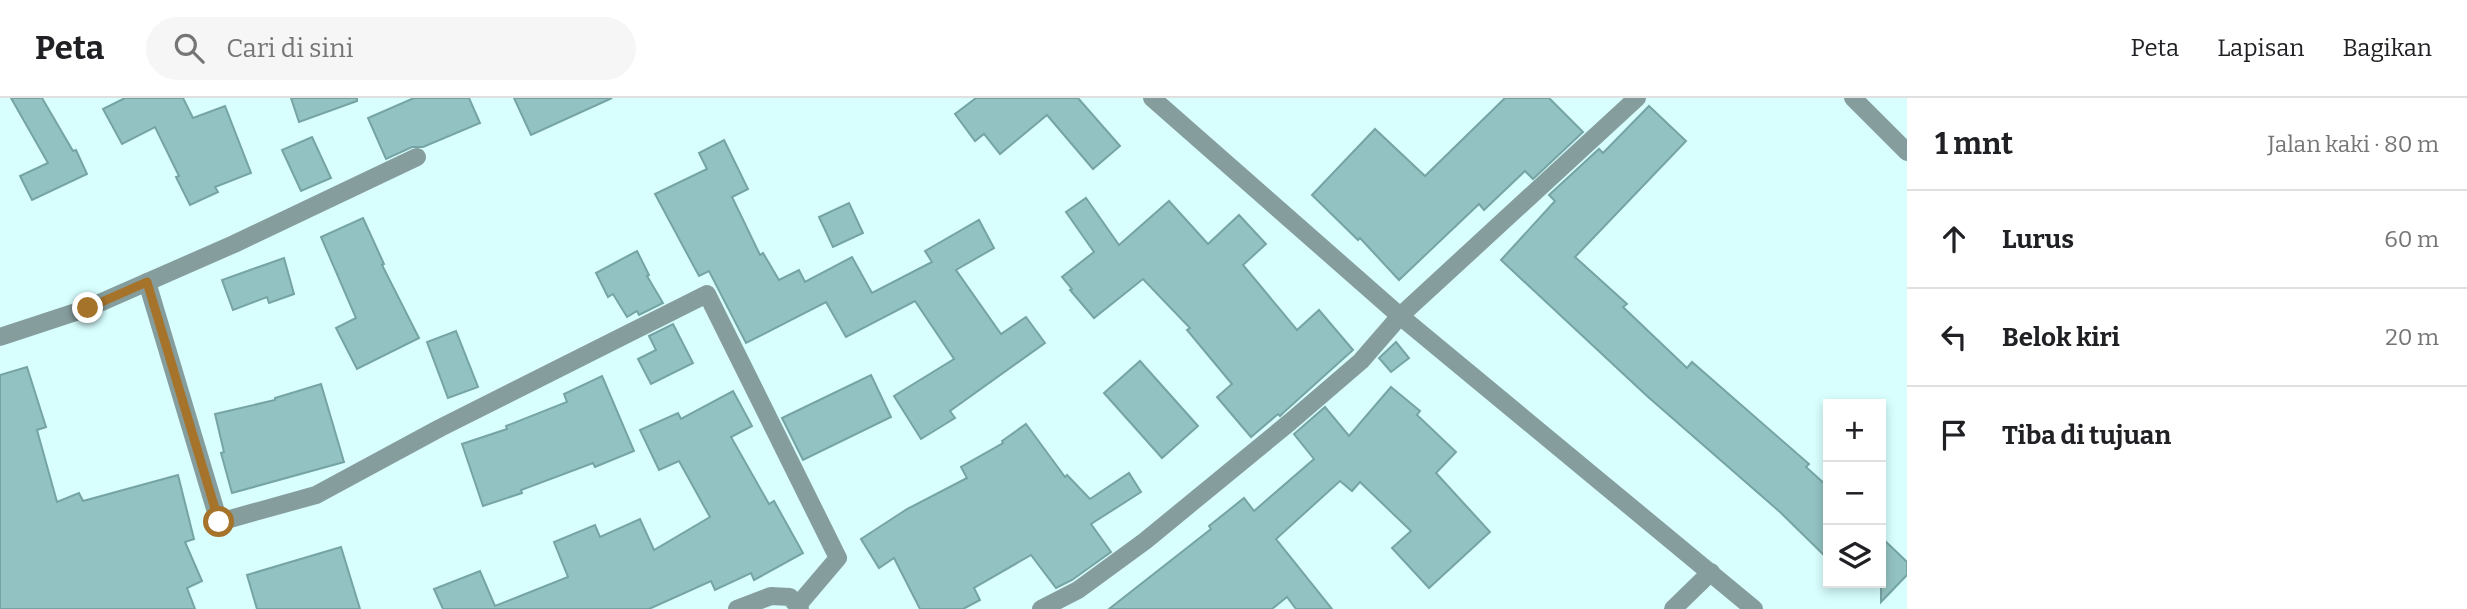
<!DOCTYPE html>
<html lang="id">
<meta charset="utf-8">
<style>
:root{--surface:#fff;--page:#f6f6f6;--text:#202124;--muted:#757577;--line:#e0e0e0}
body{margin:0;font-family:Bitter,serif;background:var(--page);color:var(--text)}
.controls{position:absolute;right:21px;bottom:21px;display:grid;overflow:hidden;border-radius:0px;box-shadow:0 4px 10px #0003}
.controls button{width:63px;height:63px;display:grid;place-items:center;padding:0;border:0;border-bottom:2px solid var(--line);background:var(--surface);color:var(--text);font:35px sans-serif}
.stop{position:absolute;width:21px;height:21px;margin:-16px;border:5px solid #a6732a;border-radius:50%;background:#fff}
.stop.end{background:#a6732a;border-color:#fff;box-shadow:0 2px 7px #0008}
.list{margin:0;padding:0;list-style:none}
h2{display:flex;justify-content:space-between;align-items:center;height:91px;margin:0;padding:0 28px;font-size:30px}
h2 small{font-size:23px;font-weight:400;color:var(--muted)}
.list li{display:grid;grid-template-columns:46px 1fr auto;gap:21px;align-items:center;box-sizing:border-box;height:98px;padding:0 28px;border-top:2px solid var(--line)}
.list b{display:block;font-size:26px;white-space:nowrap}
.list em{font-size:23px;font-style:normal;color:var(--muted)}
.icon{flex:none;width:38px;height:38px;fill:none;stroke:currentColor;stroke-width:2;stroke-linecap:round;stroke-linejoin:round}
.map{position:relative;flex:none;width:1907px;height:511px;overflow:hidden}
header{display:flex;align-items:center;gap:42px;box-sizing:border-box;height:98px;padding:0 35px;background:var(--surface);border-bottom:2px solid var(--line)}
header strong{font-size:33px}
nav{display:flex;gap:38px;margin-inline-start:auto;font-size:24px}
.search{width:490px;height:63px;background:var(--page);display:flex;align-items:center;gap:18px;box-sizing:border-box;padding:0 24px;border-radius:38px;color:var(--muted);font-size:26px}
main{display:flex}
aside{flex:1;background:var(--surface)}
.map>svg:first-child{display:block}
.building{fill:#93c2c2;stroke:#76a4a4;stroke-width:2}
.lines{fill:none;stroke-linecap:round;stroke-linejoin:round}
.street{stroke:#869d9d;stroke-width:18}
.route{stroke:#a6732a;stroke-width:9}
</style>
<header>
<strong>Peta</strong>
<div class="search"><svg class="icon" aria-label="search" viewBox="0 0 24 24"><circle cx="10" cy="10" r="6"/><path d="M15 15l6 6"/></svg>Cari di sini</div>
<nav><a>Peta</a><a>Lapisan</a><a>Bagikan</a></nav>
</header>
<main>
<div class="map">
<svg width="1907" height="511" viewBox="0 0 1907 511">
<rect width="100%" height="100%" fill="#d8fefe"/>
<g class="building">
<path d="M11,0H42L73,53L76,52L87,76L32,102L20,78L48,65Z"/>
<path d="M125,0H183L193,20L225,8L251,75L215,89L218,94L190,107L176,79L179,78L155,29L122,46L103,11Z"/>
<path d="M291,0H357V3L299,24Z"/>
<path d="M414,0H469L480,25L423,49H412L386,61L368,20Z"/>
<path d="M514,0H612L531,37Z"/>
<path d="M976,0H1078L1120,48L1093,71L1047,17L1000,56L984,36L975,43L955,16Z"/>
<path d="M1505,0H1549L1583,34L1533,81L1525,73L1484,112L1479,106L1399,182L1360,140L1358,142L1312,97L1375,31L1425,78Z"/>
<path d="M1649,8L1686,43L1575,159L1627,206L1623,209L1687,270L1692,264L1809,366L1806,369L1828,389V461L1780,414L1647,298L1501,162L1555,103L1549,97L1599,51L1603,55Z"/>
<path d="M312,39L331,80L301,93L282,52Z"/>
<path d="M724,42L748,91L732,99L760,157L763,155L779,182L799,172L805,184L852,159L872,195L932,164L925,153L979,122L994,150L956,172L1001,236L1026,219L1045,245L950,313L955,320L921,341L894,298L954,261L915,203L846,239L826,204L746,245L709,173L699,178L655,96L707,71L699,55Z"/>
<path d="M1086,100L1119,147L1169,103L1208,146L1239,117L1266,146L1243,167L1297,232L1319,212L1353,252L1283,315L1280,318L1278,316L1251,339L1217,299L1232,286L1187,232L1190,230L1143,181L1094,220L1070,192L1072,191L1062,179L1094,154L1066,114Z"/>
<path d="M849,105L863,135L833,149L819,119Z"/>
<path d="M363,120L384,166L382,167L419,240L357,271L336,230L356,220L321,139Z"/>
<path d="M637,153L649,177L647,178L663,205L639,217L637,213L627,219L613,196L608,199L596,175Z"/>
<path d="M284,160L294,196L269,205L267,199L233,212L222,182Z"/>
<path d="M673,226L693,265L651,286L638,261L656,252L649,238Z"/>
<path d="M456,233L478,289L448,300L427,244Z"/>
<path d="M1396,244L1409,260L1391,274L1379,260Z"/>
<path d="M1140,263L1198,328L1162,360L1104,295Z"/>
<path d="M27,269L46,329L37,332L57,404L79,395L83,403L178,377L194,441L185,444L202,483L187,490L195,511H0V277Z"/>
<path d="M871,277L891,319L803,362L782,320Z"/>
<path d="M602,278L634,353L595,369L593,365L521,392L522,395L483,408L462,346L507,331L506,328L567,304L564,296Z"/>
<path d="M321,286L344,364L232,395L221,355L224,354L215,316L275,302V300Z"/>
<path d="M1391,289L1420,313L1417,317L1456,354L1436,375L1490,434L1429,490L1392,450L1411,433L1360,384L1352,393L1340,383L1276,441L1332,511H1296L1287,499L1272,511H1109L1211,431L1209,428L1244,400L1254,413L1314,361L1294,336L1325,309L1349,338Z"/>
<path d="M733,293L752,328L731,339L769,406L774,403L803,455L754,482L751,475L715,492L711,483L649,511H443L434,491L480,473L495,508L568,479L554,444L595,427L600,439L640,421L654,452L710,419L679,363L659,372L640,332L678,315L681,321Z"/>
<path d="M1026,326L1065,379L1067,377L1090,401L1129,375L1141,394L1091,426L1111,454L1072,482L1056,490L1031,457L974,490L980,502L963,511H920L894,460L879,470L861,441L907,411L967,380L961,369L1003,345L1002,343Z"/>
<path d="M1881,439L1907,464V477L1881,504Z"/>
<path d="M341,449L360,511H257L247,477Z"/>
</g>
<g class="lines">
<g class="street">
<path d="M1152,0L1400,218L1754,511"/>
<path d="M1853,0L1907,54"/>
<path d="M147,184L219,424L316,397L440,330L707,196L838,460L798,507"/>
<path d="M0,239L88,210L234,146L417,59"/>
<path d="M737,511L771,498L790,499L800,511"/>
<path d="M1041,511L1078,492L1145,443L1290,324L1361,263L1400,218L1637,0"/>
<path d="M1673,511L1711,474"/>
</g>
</g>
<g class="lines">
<path class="route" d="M88,210L147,184L219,424"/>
</g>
</svg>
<div class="controls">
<button>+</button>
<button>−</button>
<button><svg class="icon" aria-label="layers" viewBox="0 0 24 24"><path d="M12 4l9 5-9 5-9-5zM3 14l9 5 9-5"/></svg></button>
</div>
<div class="stop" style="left:219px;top:424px"></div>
<div class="stop end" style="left:88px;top:210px"></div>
</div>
<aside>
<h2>1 mnt<small>Jalan kaki · 80 m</small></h2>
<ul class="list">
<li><svg class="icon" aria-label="ahead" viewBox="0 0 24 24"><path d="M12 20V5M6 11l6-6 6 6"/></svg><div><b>Lurus</b></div><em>60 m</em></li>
<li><svg class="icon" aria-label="left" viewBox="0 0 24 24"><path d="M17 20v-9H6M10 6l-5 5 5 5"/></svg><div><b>Belok kiri</b></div><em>20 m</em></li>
<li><svg class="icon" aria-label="arrive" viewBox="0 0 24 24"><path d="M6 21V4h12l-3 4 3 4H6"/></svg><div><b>Tiba di tujuan</b></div></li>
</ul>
</aside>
</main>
